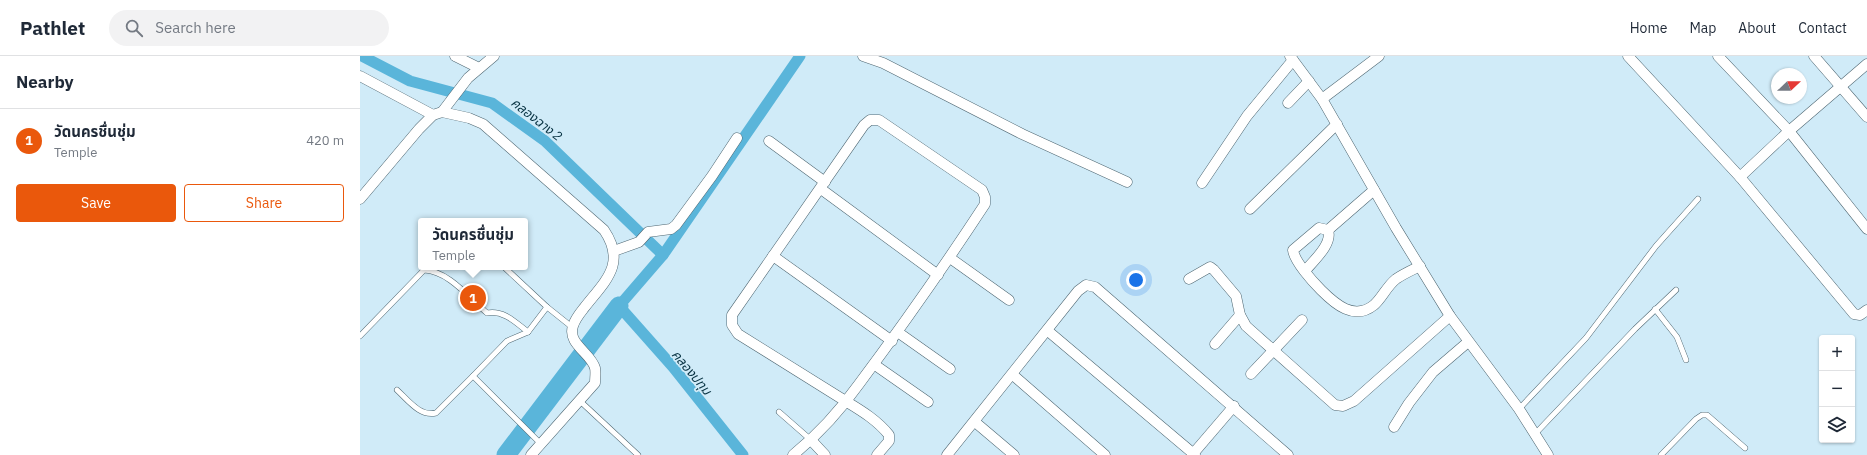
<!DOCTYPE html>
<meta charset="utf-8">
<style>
:root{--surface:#fff;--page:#f2f2f3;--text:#1f2937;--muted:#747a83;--line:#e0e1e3;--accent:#ea580c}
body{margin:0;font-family:"IBM Plex Sans","Noto Sans Thai",sans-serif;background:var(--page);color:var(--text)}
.controls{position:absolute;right:12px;bottom:12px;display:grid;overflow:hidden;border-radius:4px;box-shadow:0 1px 3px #0004}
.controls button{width:36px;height:36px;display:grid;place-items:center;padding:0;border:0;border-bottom:1px solid var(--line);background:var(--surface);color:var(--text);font:20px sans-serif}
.compass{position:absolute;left:1411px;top:12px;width:36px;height:36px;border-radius:50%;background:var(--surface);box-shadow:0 1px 3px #0004;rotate:68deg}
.you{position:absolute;left:776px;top:224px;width:14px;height:14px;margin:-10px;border:3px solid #fff;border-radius:50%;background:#1a73e8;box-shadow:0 0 0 6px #1a73e833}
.badge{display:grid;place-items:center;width:26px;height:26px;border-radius:50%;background:var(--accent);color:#fff;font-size:13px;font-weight:700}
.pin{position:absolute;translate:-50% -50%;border:2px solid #fff;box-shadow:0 1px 4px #0006}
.popup{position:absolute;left:58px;top:162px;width:110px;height:52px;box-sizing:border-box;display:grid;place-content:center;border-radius:4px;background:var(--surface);filter:drop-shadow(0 1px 3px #0005);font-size:13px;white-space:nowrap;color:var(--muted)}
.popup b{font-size:15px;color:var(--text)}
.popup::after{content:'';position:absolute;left:50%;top:100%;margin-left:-8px;border:8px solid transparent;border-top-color:var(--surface)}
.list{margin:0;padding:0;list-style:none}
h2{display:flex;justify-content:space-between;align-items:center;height:52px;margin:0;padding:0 16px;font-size:17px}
h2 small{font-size:13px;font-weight:400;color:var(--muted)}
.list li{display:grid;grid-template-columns:26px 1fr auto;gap:12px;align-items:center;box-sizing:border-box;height:64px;padding:0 16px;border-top:1px solid var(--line)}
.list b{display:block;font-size:15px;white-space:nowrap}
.list p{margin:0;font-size:13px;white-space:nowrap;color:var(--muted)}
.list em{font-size:13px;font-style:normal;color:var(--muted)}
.actions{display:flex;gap:8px;padding:12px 16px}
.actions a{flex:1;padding:9px 0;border:1px solid var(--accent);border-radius:4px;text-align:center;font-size:14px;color:var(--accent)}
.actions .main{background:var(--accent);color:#fff}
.icon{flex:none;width:22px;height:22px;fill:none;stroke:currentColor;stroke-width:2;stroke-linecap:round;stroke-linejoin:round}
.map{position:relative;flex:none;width:1507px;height:399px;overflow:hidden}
header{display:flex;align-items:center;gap:24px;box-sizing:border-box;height:56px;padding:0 20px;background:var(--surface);border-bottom:1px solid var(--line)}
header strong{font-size:19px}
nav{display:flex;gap:22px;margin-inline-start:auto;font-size:14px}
.search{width:280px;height:36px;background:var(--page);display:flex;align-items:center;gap:10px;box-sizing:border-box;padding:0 14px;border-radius:22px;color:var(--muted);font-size:15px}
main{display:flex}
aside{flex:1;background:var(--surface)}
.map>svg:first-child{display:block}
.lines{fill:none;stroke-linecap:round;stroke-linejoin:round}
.canal{stroke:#5ab5da;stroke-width:11}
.river{stroke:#5ab5da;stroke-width:19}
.service-casing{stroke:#4f6772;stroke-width:6}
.minor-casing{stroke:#4f6772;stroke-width:11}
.service{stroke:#fff;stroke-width:5}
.minor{stroke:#fff;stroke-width:10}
.labels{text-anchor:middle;stroke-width:3.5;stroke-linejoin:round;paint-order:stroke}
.water-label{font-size:13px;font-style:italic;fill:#083343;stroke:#d0ebf8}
</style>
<header>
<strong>Pathlet</strong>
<div class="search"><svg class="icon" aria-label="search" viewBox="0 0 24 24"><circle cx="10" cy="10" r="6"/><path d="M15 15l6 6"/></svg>Search here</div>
<nav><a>Home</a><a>Map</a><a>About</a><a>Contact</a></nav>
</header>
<main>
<aside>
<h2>Nearby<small></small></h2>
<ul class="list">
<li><span class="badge">1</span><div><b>วัดนครชื่นชุ่ม</b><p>Temple</p></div><em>420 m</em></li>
</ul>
<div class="actions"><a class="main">Save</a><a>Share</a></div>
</aside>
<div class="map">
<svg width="1507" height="399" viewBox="0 0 1507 399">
<rect width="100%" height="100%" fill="#d0ebf8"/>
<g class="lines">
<g class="canal">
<path d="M2,0L50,25L132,47L185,85L303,199"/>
<path d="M383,399L313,311L259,250L303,199L440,0"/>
</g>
<path class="river" d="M146,399L259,250"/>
<defs>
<g id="service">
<path d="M144,211L187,251"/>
<path d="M1295,253L1317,281L1326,304"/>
<path d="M0,280L64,214C89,215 109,242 127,257C144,254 155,266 168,276"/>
<path d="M37,334C48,344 60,361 76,357L113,320"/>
<path d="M220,345L278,399"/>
<path d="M1159,353L1226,282L1296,190L1338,143"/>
<path d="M419,356L451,384"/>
<path d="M1175,378L1275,273L1316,234"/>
<path d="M181,388L113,320L147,285L168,276L187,251L212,271"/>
<path d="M1301,399L1336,363L1342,359H1347L1385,392"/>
</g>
<g id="minor">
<path d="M95,0L119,12"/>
<path d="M503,0L523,7L662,78L767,126"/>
<path d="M930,0L962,43L1036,172L1090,260L1159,353L1188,399"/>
<path d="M1268,0L1380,121L1494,258L1500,259L1507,254"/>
<path d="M1358,0L1429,75L1507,173"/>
<path d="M1454,0L1507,61"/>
<path d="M0,20L73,59"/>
<path d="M962,43L1019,0"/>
<path d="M928,47L949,25"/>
<path d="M82,56L109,62L123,68L244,174C267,208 245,225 224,252C220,257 215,263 213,270C207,288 231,297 235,312C236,316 235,322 235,327L171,399"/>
<path d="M409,85L465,126"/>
<path d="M1380,121L1429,75L1507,8"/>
<path d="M842,127L887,60L933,4"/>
<path d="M461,133L578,219"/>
<path d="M1014,134L968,174L959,172L933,194C934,205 953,226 961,234C975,248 994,265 1014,249C1022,242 1027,230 1036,223C1043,218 1052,214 1060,210"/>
<path d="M0,143L59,73L73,59L82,56L108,22L134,0"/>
<path d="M890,153L977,68"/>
<path d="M254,195L279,186L288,176L311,173L316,169L352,120L377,82"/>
<path d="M413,200L532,285"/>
<path d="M590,202L649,244"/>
<path d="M945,215C953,205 973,188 968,174"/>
<path d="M829,223L850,211L854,214L876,240L880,259L886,270L975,349L983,350L994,345L1090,260"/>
<path d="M688,275L835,399"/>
<path d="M539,277L590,313"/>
<path d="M855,288L880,259"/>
<path d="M515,309L568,346"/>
<path d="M891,318L942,264"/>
<path d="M653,319L745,399"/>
<path d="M615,366L654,399"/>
<path d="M1034,371L1049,347L1073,316L1108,286"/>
<path d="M451,384L465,399"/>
<path d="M433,399C460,377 479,356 499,328C543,269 585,209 625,148V141L622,134L519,64H510L504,69L372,259V269L378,278L487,346C502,355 518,365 529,379V385L517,399"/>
<path d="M587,399L718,235L726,229L735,231L928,399"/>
<path d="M832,399L874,350"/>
</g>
</defs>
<use href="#service" class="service-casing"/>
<use href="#minor" class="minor-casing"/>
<use href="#service" class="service"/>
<use href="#minor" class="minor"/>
</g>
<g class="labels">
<g class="water-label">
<text transform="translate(177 63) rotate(38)" y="5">คลองฉาง 2</text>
<text transform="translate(332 316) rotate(50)" y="5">คลองปทุม</text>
</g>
</g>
</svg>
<div class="controls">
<button>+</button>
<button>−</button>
<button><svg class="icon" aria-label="layers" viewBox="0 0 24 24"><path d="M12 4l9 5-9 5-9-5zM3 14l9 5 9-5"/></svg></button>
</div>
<svg class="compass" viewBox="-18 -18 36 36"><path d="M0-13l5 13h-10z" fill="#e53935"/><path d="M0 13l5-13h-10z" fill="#747a83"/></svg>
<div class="you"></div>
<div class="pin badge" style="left:113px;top:242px">1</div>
<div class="popup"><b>วัดนครชื่นชุ่ม</b>Temple</div>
</div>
</main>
